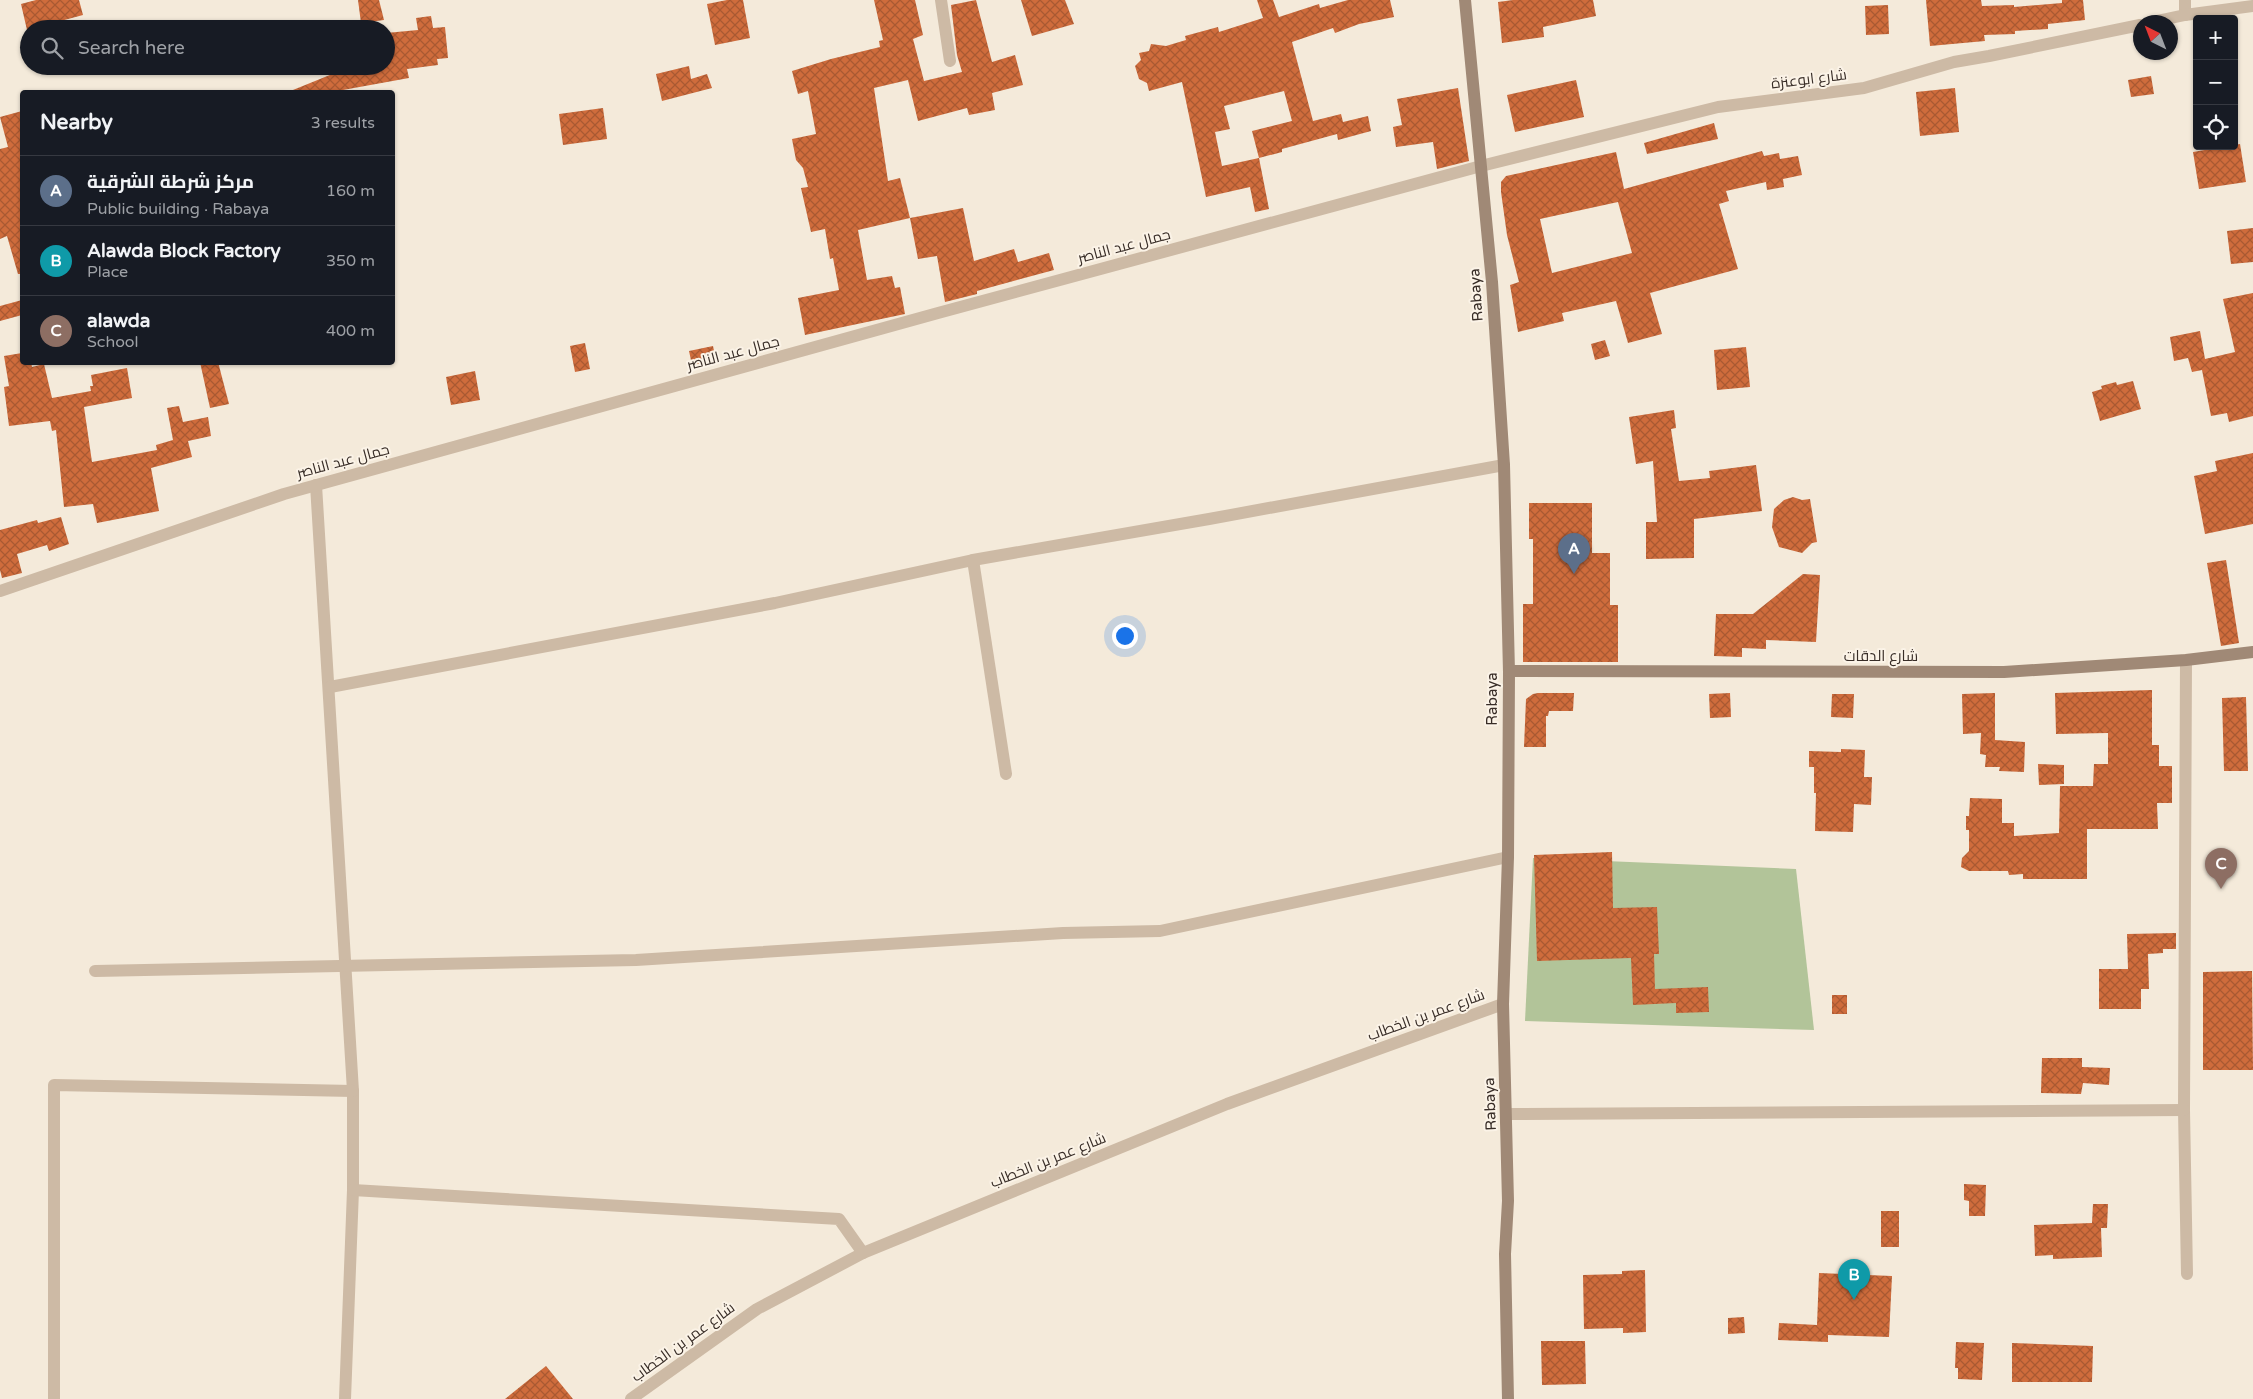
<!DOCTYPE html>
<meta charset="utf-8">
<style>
:root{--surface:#171b24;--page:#20242c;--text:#f1f3f6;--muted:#9ea1a6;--line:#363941;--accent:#2563eb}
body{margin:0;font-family:"Varela Round",Cairo,sans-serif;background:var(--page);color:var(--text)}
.controls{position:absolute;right:15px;top:15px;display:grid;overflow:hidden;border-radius:5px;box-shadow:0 1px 4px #0004}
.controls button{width:45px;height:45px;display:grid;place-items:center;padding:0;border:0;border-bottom:1px solid var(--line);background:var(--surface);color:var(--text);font:25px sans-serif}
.compass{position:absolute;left:2133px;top:15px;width:45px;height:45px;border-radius:50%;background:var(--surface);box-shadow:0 1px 4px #0004;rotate:318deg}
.you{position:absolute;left:1124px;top:635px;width:18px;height:18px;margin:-12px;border:4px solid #fff;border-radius:50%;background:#1a73e8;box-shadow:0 0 0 8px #1a73e833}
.badge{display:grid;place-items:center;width:32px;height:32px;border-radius:50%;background:var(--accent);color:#fff;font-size:16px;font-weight:700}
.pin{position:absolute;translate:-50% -41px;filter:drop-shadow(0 1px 2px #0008)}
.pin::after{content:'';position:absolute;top:26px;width:18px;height:15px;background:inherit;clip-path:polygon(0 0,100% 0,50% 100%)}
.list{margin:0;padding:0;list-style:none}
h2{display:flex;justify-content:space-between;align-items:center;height:65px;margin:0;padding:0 20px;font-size:21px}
h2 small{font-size:16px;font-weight:400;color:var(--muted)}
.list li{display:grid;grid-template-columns:32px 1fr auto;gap:15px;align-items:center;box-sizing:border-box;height:70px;padding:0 20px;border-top:1px solid var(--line)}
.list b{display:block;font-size:19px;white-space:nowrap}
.list p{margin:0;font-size:16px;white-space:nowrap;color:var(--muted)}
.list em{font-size:16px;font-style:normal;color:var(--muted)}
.icon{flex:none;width:28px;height:28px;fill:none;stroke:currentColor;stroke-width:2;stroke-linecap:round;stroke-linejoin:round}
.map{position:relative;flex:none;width:2253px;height:1399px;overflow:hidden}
.search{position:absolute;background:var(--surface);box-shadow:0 1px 4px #0004;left:20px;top:20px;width:375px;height:55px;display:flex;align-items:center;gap:12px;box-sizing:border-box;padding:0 18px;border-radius:28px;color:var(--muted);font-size:19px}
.panel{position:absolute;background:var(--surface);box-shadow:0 1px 4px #0004;left:20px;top:90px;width:375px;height:275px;border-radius:5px}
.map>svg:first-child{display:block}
.grass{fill:#b2c499}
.building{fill:url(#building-cross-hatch);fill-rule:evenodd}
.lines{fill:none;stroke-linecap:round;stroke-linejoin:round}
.street{stroke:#cdbaa5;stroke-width:12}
.secondary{stroke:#a08976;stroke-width:12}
.labels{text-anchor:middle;stroke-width:4;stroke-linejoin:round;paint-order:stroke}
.street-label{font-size:15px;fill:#382d27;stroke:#fbf3e7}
</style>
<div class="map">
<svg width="2253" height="1399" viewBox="0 0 2253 1399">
<defs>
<pattern id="building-cross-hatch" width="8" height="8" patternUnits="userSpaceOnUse" patternTransform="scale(1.25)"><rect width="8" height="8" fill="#cf6c3c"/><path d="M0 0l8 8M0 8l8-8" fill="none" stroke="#a95932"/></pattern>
</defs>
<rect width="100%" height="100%" fill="#f4eada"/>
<path class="grass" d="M1533,858L1796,869L1814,1030L1525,1021Z"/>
<g class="building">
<path d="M36,0H79L83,15L27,30L21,4Z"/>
<path d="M358,0H379L384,20L361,23Z"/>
<path d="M727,0H743L750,38L715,45L707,4Z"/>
<path d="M874,0H915L923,35L913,39L924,81L962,72L957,55L951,5L976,0L992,62L1015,55L1023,85L992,93L995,110L969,115L967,108L918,121L908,80L874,88L888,181L900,178L910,218L858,230L867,280L892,276L895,288L900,287L905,314L805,335L798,298L839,290L833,258L830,259L825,229L811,232L801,188L808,187L803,168L796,160L792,139L816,134L808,91L798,94L792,71L831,59L880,47L879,41L883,40Z"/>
<path d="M1021,0H1065L1074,24L1032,36Z"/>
<path d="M1257,0H1273L1279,17L1319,4L1320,8L1348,0H1390L1394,17L1359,24L1335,33L1333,28L1292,42L1313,121L1341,114L1343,122L1368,116L1371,131L1338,140L1337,134L1282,149V152L1259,158L1252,131L1292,121L1284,91L1224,106L1230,129L1215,132L1222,166L1259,158L1269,209L1255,212L1250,187L1206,197L1182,82L1149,91L1147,83L1139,79L1135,66L1141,60L1139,53L1149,51L1151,44L1166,46L1186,40L1185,36L1218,27L1219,32L1263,18Z"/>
<path d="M1513,0H1593L1596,16L1543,27L1544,37L1502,43L1498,2Z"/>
<path d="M1926,0H1981L1982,6L2014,5V7L2062,3V0H2083L2085,20L2048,24V29L2015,31V34L1984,35L1985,41L1930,46Z"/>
<path d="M1888,5L1889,34L1866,35L1865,6Z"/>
<path d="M431,16L433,28L445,27L448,58L437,59L438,65L407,69L409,78L343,90V92H288L352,66H386V33L418,30L416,18Z"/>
<path d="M689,66L691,79L707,74L712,88L662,101L656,74Z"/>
<path d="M2151,76L2154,94L2131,97L2128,80Z"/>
<path d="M1576,80L1584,117L1515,132L1507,95Z"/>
<path d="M1458,88L1469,161L1437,169L1433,142L1396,147L1393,127L1402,125L1397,99Z"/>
<path d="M1955,88L1959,132L1920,136L1916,92Z"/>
<path d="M603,108L607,139L563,145L559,114Z"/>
<path d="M22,111V274H18L7,236L0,239V149L8,147L0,117Z"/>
<path d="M1714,123L1718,139L1647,154L1644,143Z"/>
<path d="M2240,144L2246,182L2199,189L2193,152Z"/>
<path d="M1762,151L1764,156L1779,153L1780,159L1798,156L1802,175L1783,179L1784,187L1767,190L1766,182L1726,191L1729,201L1719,204L1738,269L1650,293L1662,334L1628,343L1616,301L1562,313L1564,321L1518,332L1510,285L1519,282L1507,235L1501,192V182L1506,176L1616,152L1624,189ZM1618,202L1632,253L1552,273L1540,219Z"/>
<path d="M963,208L974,261L1014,249L1018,262L1049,253L1054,270L977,291V294L945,302L937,256L918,259L910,218Z"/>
<path d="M2253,228V262L2231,264L2227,231Z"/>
<path d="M2253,293V416L2229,422L2227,413L2211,416L2202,370L2192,372L2188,358L2174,361L2170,337L2200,331L2205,359L2235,352L2223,299Z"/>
<path d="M22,300V315L0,321V306Z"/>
<path d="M1605,340L1610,356L1595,360L1591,344Z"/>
<path d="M585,343L590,369L575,372L570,346Z"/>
<path d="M713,346L716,360L692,365L689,351Z"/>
<path d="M1746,347L1750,387L1717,390L1714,350Z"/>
<path d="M22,353V362H31L32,367L44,364L52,398L91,391L90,386H93L91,375L127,368L132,398L84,407L92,462L157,450L156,445L173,440L167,408L179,406L183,422L208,417L211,436L188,441L192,457L151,468L159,511L97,523L93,504L64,507L56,430L52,431L50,421L9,426L4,387L9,386L4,356Z"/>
<path d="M200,362H218L229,404L210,408Z"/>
<path d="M475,371L480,400L451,405L446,377Z"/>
<path d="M2133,381L2141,409L2100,421L2092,392L2102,389L2101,386L2116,382L2117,385Z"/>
<path d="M1674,410L1676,428L1671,429L1679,481L1710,478L1709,471L1756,465L1762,511L1694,519V558L1646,559V522H1657L1653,461L1636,464L1629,417Z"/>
<path d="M2253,453V524L2205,534L2194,476L2217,471L2215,461Z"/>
<path d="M1793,497L1802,500L1810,499L1817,542L1812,543L1802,553L1779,547L1772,527L1774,509L1784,500Z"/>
<path d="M1529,503H1592V553H1610V605H1618V662H1523V604H1533V539H1529Z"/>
<path d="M61,517L69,544L49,551L47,545L17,554L22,573L2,578L0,570V530L37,520L38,523Z"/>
<path d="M2226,560L2239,643L2221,646L2207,563Z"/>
<path d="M1803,574L1820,575L1816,642L1766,640V649L1742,648V657L1714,656L1716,614H1753Z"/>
<path d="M2152,690V745H2159V766H2172V803H2157L2158,829H2087V879H2023V874L2009,875L2008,871H1969L1961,867L1962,858L1969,851V830H1966V816H1969L1970,798L2002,799V823H2014V836L2059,833L2060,786H2093L2094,764H2108V733L2056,734L2055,693Z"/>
<path d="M1538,693H1574L1573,711H1549L1548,716H1546V747H1524L1526,699L1533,694Z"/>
<path d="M1730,693L1731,717L1710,718L1709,694Z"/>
<path d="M1995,693V740L2025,742L2024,772L1999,771L2000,767H1985L1986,755L1980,754L1981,733L1963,734L1962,694Z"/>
<path d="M1832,694H1854L1853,718L1831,717Z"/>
<path d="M2246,697L2248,771H2224L2222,698Z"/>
<path d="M1841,749L1865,750L1864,777H1872L1871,805L1854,804L1853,832L1815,831L1816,793H1814V767H1809V751L1841,752Z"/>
<path d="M2038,764L2064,765V784L2039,785Z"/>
<path d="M1612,852L1613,908L1657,907L1659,954H1654L1655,989L1708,987L1709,1012L1676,1013V1003L1633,1005L1631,958L1537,961L1534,855Z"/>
<path d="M2176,933V949H2163V953L2148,954L2149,989H2141V1009H2099V969H2128L2127,934Z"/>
<path d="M2252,971L2253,1070H2203V972Z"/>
<rect x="1832" y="995" width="15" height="19"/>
<path d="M2042,1058H2082V1067L2110,1068L2109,1085L2083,1083L2081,1094L2041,1093Z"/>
<path d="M1964,1184L1986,1185L1985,1216H1969V1201L1964,1200Z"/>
<path d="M2093,1204H2108L2107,1228H2101L2102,1257L2053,1259V1255L2035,1256L2034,1225L2092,1223Z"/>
<rect x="1881" y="1211" width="18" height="36"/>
<path d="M1645,1270L1646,1332L1623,1333V1328L1584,1329L1583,1275L1622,1274V1271Z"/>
<path d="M1819,1273L1892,1276L1889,1337L1828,1335V1342L1778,1340L1779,1323L1817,1325Z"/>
<path d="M1744,1317L1745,1333L1728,1334V1318Z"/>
<path d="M1541,1341H1585L1586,1384L1542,1385Z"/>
<path d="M1956,1342L1984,1343L1982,1380L1958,1379V1368H1955Z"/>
<path d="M2012,1343L2093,1346L2092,1382H2012Z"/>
<path d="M546,1366L573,1399H505Z"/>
</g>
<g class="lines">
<g class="street">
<path d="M941,0L950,61"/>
<path d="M2185,0V15"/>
<path d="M2152,22L2185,15L2253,6"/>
<path d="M316,485L353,1091V1190L345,1399"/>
<path d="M973,560L1006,774"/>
<path d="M0,591L284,494L938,313L1481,166L1718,107L1864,88L1954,62L1989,56L2140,25"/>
<path d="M2186,660L2184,1110L2187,1274"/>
<path d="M330,687L775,603L973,560L1209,519L1504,465"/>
<path d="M95,971L636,960L1063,933L1160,931L1508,857"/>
<path d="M1506,1114L2184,1110"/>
<path d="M353,1190L839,1219L863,1253"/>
<path d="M54,1399V1085L353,1091"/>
<path d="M631,1399L757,1309L863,1253L1227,1104L1503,1004"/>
</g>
<g class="secondary">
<path d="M1465,0L1492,282L1504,465L1509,672L1508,857L1503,1004L1508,1201L1505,1254L1508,1399"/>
<path d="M1509,671L2004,672L2186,660L2253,652"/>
</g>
</g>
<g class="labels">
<g class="street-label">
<text transform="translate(1809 79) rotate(-7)" y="5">شارع ابوعنزة</text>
<text transform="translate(1124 246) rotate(-15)" y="5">جمال عبد الناصر</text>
<text transform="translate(1476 295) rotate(-94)" y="5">Rabaya</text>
<text transform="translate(733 353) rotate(-15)" y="5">جمال عبد الناصر</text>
<text transform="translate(343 461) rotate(-15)" y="5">جمال عبد الناصر</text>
<text x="1881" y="661">شارع الدقات</text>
<text transform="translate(1492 699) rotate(-90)" y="5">Rabaya</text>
<text transform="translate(1426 1015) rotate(-20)" y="5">شارع عمر بن الخطاب</text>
<text transform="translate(1490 1104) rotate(-92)" y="5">Rabaya</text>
<text transform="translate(1048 1160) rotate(-22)" y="5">شارع عمر بن الخطاب</text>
<text transform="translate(683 1342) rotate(-36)" y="5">شارع عمر بن الخطاب</text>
</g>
</g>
</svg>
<div class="controls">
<button>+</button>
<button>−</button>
<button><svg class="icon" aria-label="locate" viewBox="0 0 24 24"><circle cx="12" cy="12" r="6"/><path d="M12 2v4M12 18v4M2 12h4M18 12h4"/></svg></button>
</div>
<svg class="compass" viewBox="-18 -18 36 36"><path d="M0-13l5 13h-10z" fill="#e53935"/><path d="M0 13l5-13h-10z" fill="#9ea1a6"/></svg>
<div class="you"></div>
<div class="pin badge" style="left:1574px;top:574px;background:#5c6f8a">A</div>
<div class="pin badge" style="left:1854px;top:1300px;background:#0f9aa8">B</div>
<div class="pin badge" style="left:2221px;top:889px;background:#8d6e63">C</div>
<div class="search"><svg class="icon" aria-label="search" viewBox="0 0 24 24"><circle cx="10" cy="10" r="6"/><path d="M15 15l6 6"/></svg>Search here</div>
<section class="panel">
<h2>Nearby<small>3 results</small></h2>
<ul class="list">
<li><span class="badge" style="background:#5c6f8a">A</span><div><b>مركز شرطة الشرقية</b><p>Public building · Rabaya</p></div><em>160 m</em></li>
<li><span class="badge" style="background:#0f9aa8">B</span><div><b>Alawda Block Factory</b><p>Place</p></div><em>350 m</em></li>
<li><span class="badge" style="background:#8d6e63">C</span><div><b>alawda</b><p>School</p></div><em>400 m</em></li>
</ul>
</section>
</div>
